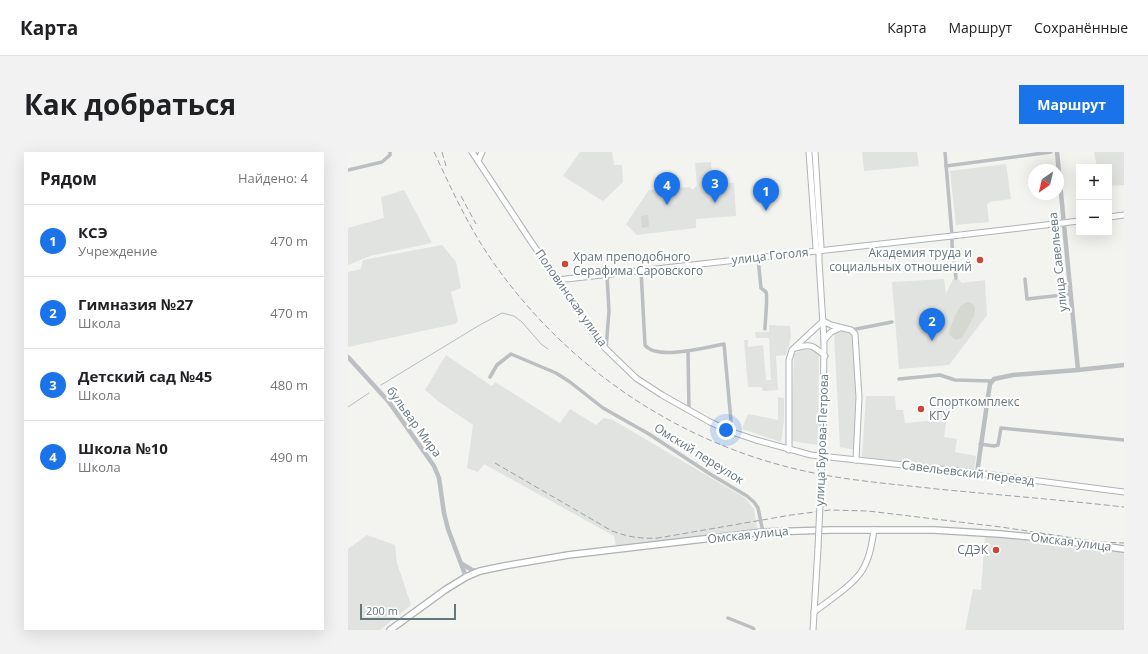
<!DOCTYPE html>
<html lang="ru">
<meta charset="utf-8">
<style>
:root{--surface:#fff;--page:#f2f2f2;--text:#202124;--muted:#757577;--line:#e0e0e0;--accent:#1a73e8}
body{margin:0;font-family:"Open Sans",sans-serif;background:var(--page);color:var(--text)}
.controls{position:absolute;right:12px;top:12px;display:grid;overflow:hidden;border-radius:0px;box-shadow:0 4px 16px #0002}
.controls button{width:36px;height:36px;display:grid;place-items:center;padding:0;border:0;border-bottom:1px solid var(--line);background:var(--surface);color:var(--text);font:20px sans-serif}
.compass{position:absolute;left:680px;top:12px;width:36px;height:36px;border-radius:50%;background:var(--surface);box-shadow:0 4px 16px #0002;rotate:214deg}
.scale{position:absolute;left:12px;bottom:10px;width:96px;box-sizing:border-box;padding-left:4px;border:2px solid #66767d;border-top:0;font-size:11px;line-height:14px;white-space:nowrap;color:#66767d;-webkit-text-stroke:3px #fff;paint-order:stroke}
.you{position:absolute;left:378px;top:278px;width:14px;height:14px;margin:-10px;border:3px solid #fff;border-radius:50%;background:#1a73e8;box-shadow:0 0 0 6px #1a73e833}
.badge{display:grid;place-items:center;width:26px;height:26px;border-radius:50%;background:var(--accent);color:#fff;font-size:13px;font-weight:700}
.pin{position:absolute;translate:-50% -33px;filter:drop-shadow(0 1px 2px #0008)}
.pin::after{content:'';position:absolute;top:21px;width:14px;height:12px;background:inherit;clip-path:polygon(0 0,100% 0,50% 100%)}
.list{margin:0;padding:0;list-style:none}
h2{display:flex;justify-content:space-between;align-items:center;height:52px;margin:0;padding:0 16px;font-size:17px}
h2 small{font-size:13px;font-weight:400;color:var(--muted)}
.list li{display:grid;grid-template-columns:26px 1fr auto;gap:12px;align-items:center;box-sizing:border-box;height:72px;padding:0 16px;border-top:1px solid var(--line)}
.list b{display:block;font-size:15px;white-space:nowrap}
.list p{margin:0;font-size:13px;white-space:nowrap;color:var(--muted)}
.list em{font-size:13px;font-style:normal;color:var(--muted)}
.map{position:relative;flex:none;width:776px;height:478px;overflow:hidden;border-radius:0px}
header{display:flex;align-items:center;gap:24px;box-sizing:border-box;height:56px;padding:0 20px;background:var(--surface);border-bottom:1px solid var(--line)}
header strong{font-size:19px}
nav{display:flex;gap:22px;margin-inline-start:auto;font-size:14px}
.intro{display:flex;align-items:center;justify-content:space-between;box-sizing:border-box;height:96px;padding:0 24px}
h1{margin:0;font-size:28px}
.button{padding:10px 18px;border-radius:0px;background:var(--accent);color:#fff;font-size:14px;font-weight:700}
main{display:flex;gap:24px;padding:0 24px}
aside{flex:1;background:var(--surface);border-radius:0px;box-shadow:0 4px 16px #0002}
.map>svg:first-child{display:block}
.built{fill:#e1e3e1}
.green{fill:#d4d8d0}
.lines{fill:none;stroke-linecap:round;stroke-linejoin:round}
.stream{stroke:#b1bfc0;stroke-width:1}
.secondary-casing{stroke:#aeb3b6;stroke-width:7}
.primary-casing{stroke:#adb2b4;stroke-width:8}
.minor{stroke:#bbbfc1;stroke-width:3.5}
.tertiary{stroke:#bbbfc1;stroke-width:4.5}
.secondary{stroke:#fff;stroke-width:5}
.primary{stroke:#fff;stroke-width:5.5}
.rail{stroke:#9ba2a5;stroke-width:1;stroke-dasharray:6 3;stroke-linecap:butt}
.secondary-bridge-casing{stroke:#aeb3b6;stroke-width:7;stroke-linecap:butt}
.secondary-bridge{stroke:#fff;stroke-width:5}
.poi-dot{fill:#cb4538;stroke:#fff;stroke-width:1.5}
.labels{text-anchor:middle;stroke-width:4;stroke-linejoin:round;paint-order:stroke}
.poi-label{font-size:12px;fill:#66767d;stroke:#fff;text-anchor:end}
.street-label{font-size:12px;fill:#66767d;stroke:#fff}
</style>
<header>
<strong>Карта</strong>
<nav><a>Карта</a><a>Маршрут</a><a>Сохранённые</a></nav>
</header>
<div class="intro"><h1>Как добраться</h1><a class="button">Маршрут</a></div>
<main>
<aside>
<h2>Рядом<small>Найдено: 4</small></h2>
<ul class="list">
<li><span class="badge">1</span><div><b>КСЭ</b><p>Учреждение</p></div><em>470 m</em></li>
<li><span class="badge">2</span><div><b>Гимназия №27</b><p>Школа</p></div><em>470 m</em></li>
<li><span class="badge">3</span><div><b>Детский сад №45</b><p>Школа</p></div><em>480 m</em></li>
<li><span class="badge">4</span><div><b>Школа №10</b><p>Школа</p></div><em>490 m</em></li>
</ul>
</aside>
<div class="map">
<svg width="776" height="478" viewBox="0 0 776 478">
<rect width="100%" height="100%" fill="#f3f3f0"/>
<g class="built">
<path d="M232,0H264L266,13H274L275,30L255,49L215,24Z"/>
<path d="M514,0H569L571,14L516,19Z"/>
<path d="M746,0H776V33L761,34V15H749Z"/>
<path d="M363,10L364,26L374,25L375,32L386,31L388,64L348,67V76L289,83L278,72L301,38L341,35L345,38L349,33L347,11Z"/>
<path d="M658,12L663,47L642,50V51L639,52L641,70L608,73L602,19Z"/>
<path d="M56,38L84,91L22,104L0,113V76L36,66L33,45Z"/>
<path d="M94,93L108,110L113,136L103,140L110,169L107,172L0,195V120L13,117L15,108Z"/>
<path d="M596,127L598,142L605,127H610L614,131L637,128L639,163L601,213L551,217L544,130Z"/>
<path d="M421,173L442,174L443,185L438,203L428,204L430,238L415,239L414,235H400L396,188H400V195L415,193L418,228H423L421,186H408L407,180H421Z"/>
<path d="M498,178L505,182L510,245L507,298L492,295L486,182Z"/>
<path d="M453,198H466L471,203L470,293L443,289L446,202Z"/>
<path d="M98,203L144,234L147,230L212,271L222,257L248,273L256,266L265,268L397,346L406,357L409,377L268,394L266,384L136,312L130,320L119,316L125,273L90,249L77,238Z"/>
<path d="M518,244H547L548,258H555L557,271L590,268L594,257L600,258L596,285L609,287L607,300L628,304L626,318L514,305Z"/>
<path d="M430,245L436,246V268L433,290L394,277L400,262L430,268Z"/>
<path d="M19,383L47,393L49,411L63,453L32,478H0V397Z"/>
<path d="M654,383L776,400V478H617L625,437L633,438L637,384Z"/>
</g>
<g class="green">
<path d="M300,63L301,75L294,76L293,64Z"/>
<path d="M620,150L625,152L627,156L626,164L614,186L608,188L604,185L601,182C602,175 608,161 612,155C614,152 617,151 620,150Z"/>
</g>
<g class="lines">
<g class="stream">
<path d="M33,233L130,174L154,161L166,164L174,170L193,192L200,197"/>
<path d="M0,255L21,241"/>
</g>
<defs>
<g id="secondary">
<path d="M124,0L178,82L248,186L258,197L288,226L314,243L362,270L384,280L408,288L463,303L629,321L776,340"/>
<path d="M461,0L468,96L471,99"/>
<path d="M467,0L473,95L471,99V109L476,188L475,287"/>
<path d="M130,9L134,0"/>
<path d="M761,65L776,63"/>
<path d="M209,128L604,84L731,69"/>
<path d="M475,169L483,173L503,178L507,182L511,245L508,308"/>
<path d="M476,188L483,180L492,176"/>
<path d="M448,196C463,191 466,194 477,204"/>
<path d="M441,298V208L444,198L475,169"/>
<path d="M466,460C481,448 506,433 515,417C522,405 524,391 526,378"/>
<path d="M465,478L470,396"/>
</g>
<path id="primary" d="M42,478L97,438L118,425L132,419L156,414L220,403L415,380L483,378H586L652,382L695,386L776,397"/>
</defs>
<use href="#secondary" class="secondary-casing"/>
<use href="#primary" class="primary-casing"/>
<g class="minor">
<path d="M597,0L604,84V93L608,126"/>
<path d="M598,14L703,0"/>
<path d="M0,18L34,10L42,3V0"/>
<path d="M410,106L413,136C414,137 417,139 418,140C420,144 417,170 417,177"/>
<path d="M293,118L297,193C308,209 359,195 376,192L384,280"/>
<path d="M677,127L679,147L723,142"/>
<path d="M503,178L544,170"/>
<path d="M258,197L261,159L259,123"/>
<path d="M340,200L341,258"/>
<path d="M142,225L149,213L163,202L208,221L222,230L255,256L301,282L362,322L399,344L406,350L410,356L415,380"/>
<path d="M551,227L592,223L607,228L644,229"/>
<path d="M632,292L646,294L650,293L653,276L776,288"/>
<path d="M380,466L405,476L406,478"/>
</g>
<g class="tertiary">
<path d="M709,0L730,218"/>
<path d="M0,205L41,250L86,314L91,326L96,361L100,377L118,425"/>
<path d="M629,321L640,245L642,232L646,227L665,223L730,218L776,213"/>
<path d="M114,412L124,418L132,419"/>
</g>
<use href="#secondary" class="secondary"/>
<use href="#primary" class="primary"/>
<g class="rail">
<path d="M86,0C104,38 121,76 145,110C220,217 333,293 461,320C503,329 546,332 589,337C651,343 714,348 776,355"/>
<path d="M94,0L98,14"/>
<path d="M113,44L128,72"/>
<path d="M147,311L264,379C281,385 291,387 310,386L443,363L482,358L520,359L653,375L752,390L776,391"/>
</g>
<defs>
<path id="secondary-bridge" d="M470,396L475,287"/>
</defs>
<use href="#secondary-bridge" class="secondary-bridge-casing"/>
<use href="#secondary-bridge" class="secondary-bridge"/>
</g>
<g class="poi-dot">
<circle cx="632" cy="108" r="4"/>
<circle cx="217" cy="112" r="4"/>
<circle cx="573" cy="257" r="4"/>
<circle cx="648" cy="398" r="4"/>
</g>
<g class="labels">
<g class="poi-label">
<text x="624" y="105">Академия труда и<tspan x="624" dy="14">социальных отношений</tspan></text>
<text x="225" y="109" text-anchor="start">Храм преподобного<tspan x="225" dy="14">Серафима Саровского</tspan></text>
<text x="581" y="254" text-anchor="start">Спорткомплекс<tspan x="581" dy="14">КГУ</tspan></text>
<text x="640" y="402">СДЭК</text>
</g>
<g class="street-label">
<text transform="translate(422 104) rotate(-6)" y="4">улица Гоголя</text>
<text transform="translate(710 110) rotate(-96)" y="4">улица Савельева</text>
<text transform="translate(223 146) rotate(55)" y="4">Половинская улица</text>
<text transform="translate(66 270) rotate(54)" y="4">бульвар Мира</text>
<text transform="translate(474 288) rotate(-88)" y="4">улица Бурова-Петрова</text>
<text transform="translate(351 302) rotate(32)" y="4">Омский переулок</text>
<text transform="translate(620 321) rotate(7)" y="4">Савельевский переезд</text>
<text transform="translate(400 383) rotate(-6)" y="4">Омская улица</text>
<text transform="translate(723 390) rotate(7)" y="4">Омская улица</text>
</g>
</g>
</svg>
<div class="controls">
<button>+</button>
<button>−</button>
</div>
<svg class="compass" viewBox="-18 -18 36 36"><path d="M0-13l5 13h-10z" fill="#e53935"/><path d="M0 13l5-13h-10z" fill="#757577"/></svg>
<div class="scale">200 m</div>
<div class="you"></div>
<div class="pin badge" style="left:418px;top:59px">1</div>
<div class="pin badge" style="left:584px;top:189px">2</div>
<div class="pin badge" style="left:367px;top:51px">3</div>
<div class="pin badge" style="left:319px;top:53px">4</div>
</div>
</main>
